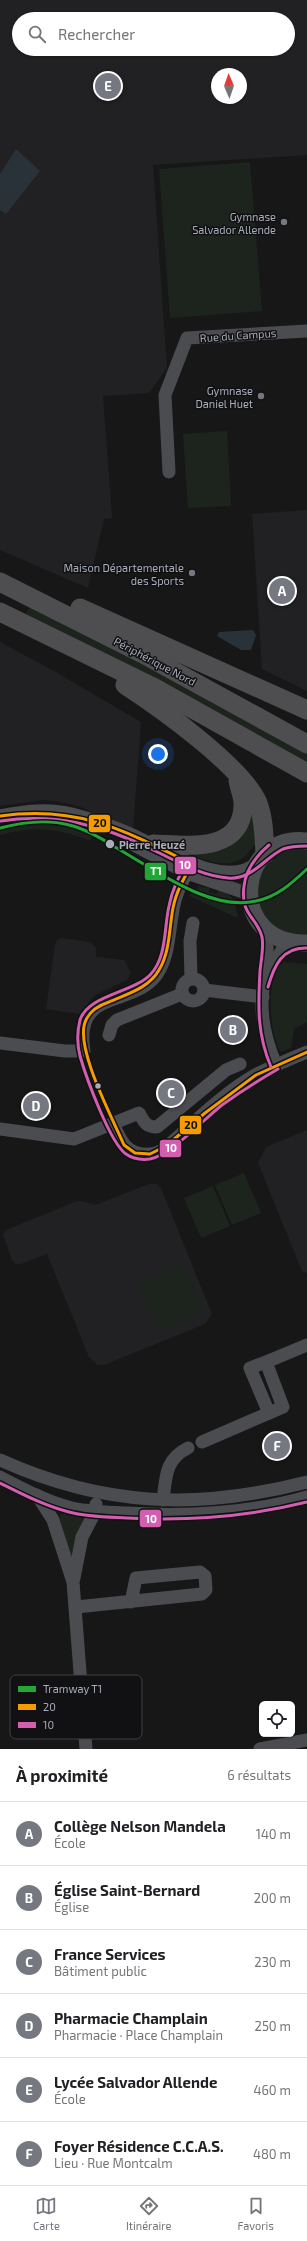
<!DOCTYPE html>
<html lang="fr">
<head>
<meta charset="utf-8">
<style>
  body { margin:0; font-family:"Exo 2",sans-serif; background:#f2f2f2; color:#202124 }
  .controls { position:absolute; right:12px; bottom:12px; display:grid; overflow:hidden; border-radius:6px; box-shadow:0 1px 3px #0004 }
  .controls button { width:36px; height:36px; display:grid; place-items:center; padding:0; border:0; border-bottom:1px solid #e0e0e0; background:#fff; color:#202124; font:20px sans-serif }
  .compass { position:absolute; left:211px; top:68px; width:36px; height:36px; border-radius:50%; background:#fff; box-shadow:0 1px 3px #0004; rotate:358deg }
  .you { position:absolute; left:158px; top:754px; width:14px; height:14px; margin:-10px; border:3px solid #fff; border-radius:50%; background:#1a73e8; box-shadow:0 0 0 6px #1a73e833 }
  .badge { display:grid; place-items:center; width:26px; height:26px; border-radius:50%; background:#757880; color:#fff; font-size:13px; font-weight:700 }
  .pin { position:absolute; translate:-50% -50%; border:2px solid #fff; box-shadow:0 1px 4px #0006 }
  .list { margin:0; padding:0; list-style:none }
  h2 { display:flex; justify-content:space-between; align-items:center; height:52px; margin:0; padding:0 16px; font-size:17px }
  h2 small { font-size:13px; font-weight:400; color:#757577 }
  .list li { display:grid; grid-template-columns:26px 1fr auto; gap:12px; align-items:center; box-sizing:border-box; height:64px; padding:0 16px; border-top:1px solid #e0e0e0 }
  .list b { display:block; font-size:15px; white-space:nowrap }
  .list p { margin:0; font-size:13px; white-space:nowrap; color:#757577 }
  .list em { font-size:13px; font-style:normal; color:#757577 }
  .icon { flex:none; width:22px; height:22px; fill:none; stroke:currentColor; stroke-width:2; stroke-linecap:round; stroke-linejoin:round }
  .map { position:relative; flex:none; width:307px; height:1749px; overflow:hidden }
  .search { position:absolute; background:#fff; box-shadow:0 1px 3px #0004; left:12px; right:12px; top:12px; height:44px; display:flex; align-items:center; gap:10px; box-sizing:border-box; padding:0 14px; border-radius:22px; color:#757577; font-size:15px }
  .sheet { height:436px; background:#fff }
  nav { display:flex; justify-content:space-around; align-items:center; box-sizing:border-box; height:56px; border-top:1px solid #e0e0e0; background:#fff; font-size:11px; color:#757577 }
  nav a { display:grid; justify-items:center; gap:2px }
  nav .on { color:#757880 }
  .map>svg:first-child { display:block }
  .built { fill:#212123; fill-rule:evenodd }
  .green { fill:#1d241e }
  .water { fill:#2a3239 }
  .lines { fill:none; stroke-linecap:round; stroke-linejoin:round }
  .minor { stroke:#4b4c50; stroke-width:13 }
  .major { stroke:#4d4f52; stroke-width:17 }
  .highway { stroke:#4e4e51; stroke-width:19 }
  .bus-1-casing { stroke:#111113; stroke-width:6 }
  .bus-2-casing { stroke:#111113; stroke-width:6 }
  .bus-1 { stroke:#f59c00; stroke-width:3 }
  .bus-2 { stroke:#d35eb0; stroke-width:3 }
  .tram-1-casing { stroke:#111113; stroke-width:6 }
  .tram-1 { stroke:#23a638; stroke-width:3 }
  .poi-dot { fill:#757880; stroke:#111113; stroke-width:1.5 }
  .stop-dot { fill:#a8adb8; stroke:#111113; stroke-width:1.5 }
  .labels { text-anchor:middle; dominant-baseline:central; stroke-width:3; stroke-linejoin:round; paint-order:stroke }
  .poi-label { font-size:11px; fill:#a8adb8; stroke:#111113; text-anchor:end }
  .street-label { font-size:11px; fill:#a8adb8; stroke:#111113 }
  .stop-label { font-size:11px; font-weight:bold; fill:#a8adb8; stroke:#111113; text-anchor:start }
  .key { fill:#111113; stroke:#3e4045; stroke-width:1 }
  .key-label { font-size:11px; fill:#a8adb8 }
  .line-badge { stroke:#111113; stroke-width:1.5 }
  .badge-label { font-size:11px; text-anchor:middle; font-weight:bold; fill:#fff }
  .pale-badge-label { font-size:11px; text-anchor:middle; font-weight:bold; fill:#111 }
</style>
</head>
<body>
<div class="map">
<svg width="307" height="1749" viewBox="0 0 307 1749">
  <rect width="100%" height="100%" fill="#171717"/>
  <g class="built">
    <path d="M0,0H307V155L153,165L167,368L149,393L103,396L112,518L104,519L88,588L0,550ZM19,19H288V49H19ZM217,74H241V98H217Z"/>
    <path d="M307,510V691L262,669L252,514Z"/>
    <path d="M0,642L54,671L141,722L133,830L78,806L65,803L44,800L0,806Z"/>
    <path d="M62,938L91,942L96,948V957L124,960L131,973L127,980L95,995L79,1014L46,1009L55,945L57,940Z"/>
    <path d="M307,1130V1273L302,1271L258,1163L266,1147Z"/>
    <path d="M149,1184H156L161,1188L212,1314L205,1324L104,1365H97L89,1357L47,1254L21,1264H16L12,1260L3,1234L6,1230L77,1201H82L95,1205Z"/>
  </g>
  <g class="green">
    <path d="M250,162L262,311L170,318L159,169Z"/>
    <path d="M227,431L231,506L188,508L183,434Z"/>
    <path d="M32,605L307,752V766L27,617L26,613Z"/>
    <path d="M246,794L260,838C254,845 247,857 238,861C219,869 195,856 178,849L221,844Z"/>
    <path d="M46,819L72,823L95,833L90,841C60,828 32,826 0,835V826L20,821Z"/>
    <path d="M307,848V938L290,937L263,917L256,884L268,861L282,851Z"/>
    <path d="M198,886L209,888V892L217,894L218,890C236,896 234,900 238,918L189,896L194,888L197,889Z"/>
    <path d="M283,962L307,964V1022L294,1029L291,1048L281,1052C269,1035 265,976 283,962Z"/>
    <path d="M244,1173L261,1213L232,1225L215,1185Z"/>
    <path d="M213,1186L230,1226L201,1238L184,1198Z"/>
    <path d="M184,1264L202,1306L197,1316L159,1331L138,1283Z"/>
    <path d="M64,1513L82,1516L85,1518L72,1560L60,1519V1515Z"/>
  </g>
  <g class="water">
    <path d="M16,149L40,171L6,214L0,210V174Z"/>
    <path d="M253,630L256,635L251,650H241L217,636L219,632Z"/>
  </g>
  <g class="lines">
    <g class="minor">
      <path d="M169,472L165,395L187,338L307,331"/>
      <path d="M0,816C24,811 48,808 72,814C88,818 106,824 121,830C157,843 224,894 258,862"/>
      <path d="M130,843L187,873L249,894"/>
      <path d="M265,928C271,954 262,979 262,1005C262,1025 268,1046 276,1065"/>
      <path d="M267,973L282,950L293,943"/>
      <circle cx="193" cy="990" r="11"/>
      <path d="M191,979L190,941L193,923"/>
      <path d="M204,990L263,997"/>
      <path d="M109,1035L112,1025L117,1020L182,994"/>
      <path d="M0,1043L65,1051H84C74,990 127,1007 154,978C172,957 168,922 176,897C180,885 186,874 192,864"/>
      <path d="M113,1123C120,1140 127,1156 149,1154C162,1154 173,1141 182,1133C205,1112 230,1089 257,1074C273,1066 290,1059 307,1052"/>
      <path d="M0,1129L74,1139L139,1113C144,1122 146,1127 157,1127L226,1070L240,1064"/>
      <path d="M266,1362L250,1368L269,1413"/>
      <path d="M202,1442L283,1407L266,1362L307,1345"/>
      <path d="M0,1460C104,1507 197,1510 307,1482"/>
      <path d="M0,1477C23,1489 47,1502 72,1508C90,1512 109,1512 127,1513C188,1517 247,1514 307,1497"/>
      <path d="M37,1495L53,1520L73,1582L86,1749"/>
      <path d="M163,1500C166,1477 165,1459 188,1448"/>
      <path d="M74,1578L82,1537L93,1516L96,1504"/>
      <path d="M76,1607L202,1594L206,1590L205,1576L200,1572L136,1578L131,1602"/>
      <path d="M260,1749L307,1740"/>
    </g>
    <path class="major" d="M307,841C233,833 228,946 307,943"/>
    <g class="highway">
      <path d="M0,582L143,654L307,744"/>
      <path d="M80,608L307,710"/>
      <path d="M0,612L155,688L307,773"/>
      <path d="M125,685C159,707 243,767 258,803C264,819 264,837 265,854"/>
      <path d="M153,844C185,845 240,854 243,807C244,797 239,789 238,780"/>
    </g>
    <g class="bus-1-casing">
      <g id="bus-1">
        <path d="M0,816C78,805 124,830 192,864"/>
        <path d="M192,864C184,878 176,892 173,908C169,929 170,952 159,970C149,988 127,994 109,1002C100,1005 90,1011 86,1020C73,1045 113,1119 124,1145L135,1153L150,1154L166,1146L205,1113L256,1075L307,1052"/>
      </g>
    </g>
    <g class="bus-2-casing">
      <g id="bus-2">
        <path d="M1,821C55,813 102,825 151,849C175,860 200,876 228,878C252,880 263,859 283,849C291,846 299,846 307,846"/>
        <path d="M269,845C256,856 246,869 244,886C240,915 257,917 262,937C264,947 261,960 260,971C258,1006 257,1034 271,1067"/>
        <path d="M188,861C179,875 172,890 169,906C164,927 167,958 150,975C132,993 88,995 80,1020C77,1032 77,1044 80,1056C86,1077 110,1143 126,1154C133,1159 142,1160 150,1159C171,1155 204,1119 222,1105C240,1092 259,1080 278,1069"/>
        <path d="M268,987C274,966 282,947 307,948"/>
        <path d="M0,1483C22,1494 45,1506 69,1512C88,1517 108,1517 127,1518C188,1521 247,1517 307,1502"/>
      </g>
    </g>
    <use href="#bus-1" class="bus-1"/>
    <use href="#bus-2" class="bus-2"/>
    <g class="tram-1-casing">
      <path id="tram-1" d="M0,828C23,822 46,819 69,825C86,829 101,838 115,847C154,869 210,912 256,901C277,897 292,883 307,869"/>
    </g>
    <use href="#tram-1" class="tram-1"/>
  </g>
  <g class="poi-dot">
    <circle cx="284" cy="222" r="4"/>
    <circle cx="261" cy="396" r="4"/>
    <circle cx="192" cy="573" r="4"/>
  </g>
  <g class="stop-dot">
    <circle cx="110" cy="844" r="5"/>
    <circle cx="98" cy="1086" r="3.5"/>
  </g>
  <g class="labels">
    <g class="poi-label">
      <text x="276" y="216">Gymnase<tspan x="276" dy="13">Salvador Allende</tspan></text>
      <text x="253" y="390">Gymnase<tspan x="253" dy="13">Daniel Huet</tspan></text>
      <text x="184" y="567">Maison Départementale<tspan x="184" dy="13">des Sports</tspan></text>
    </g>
    <g class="street-label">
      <text transform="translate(238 335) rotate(-4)">Rue du Campus</text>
      <text transform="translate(155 661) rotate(28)">Périphérique Nord</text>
    </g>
    <g class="stop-label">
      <text x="119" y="844">Pierre Heuzé</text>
    </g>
  </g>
  <rect x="10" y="1675" width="132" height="64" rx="6" class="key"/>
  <rect x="18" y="1686" width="18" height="6" fill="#23a638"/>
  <rect x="18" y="1704" width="18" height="6" fill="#f59c00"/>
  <rect x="18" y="1722" width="18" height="6" fill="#d35eb0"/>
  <g class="key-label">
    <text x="43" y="1693">Tramway T1</text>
    <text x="43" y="1711">20</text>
    <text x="43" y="1729">10</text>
  </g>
  <g class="line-badge">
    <rect x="88" y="814" width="23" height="19" rx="4" fill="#f59c00"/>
    <rect x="174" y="856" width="23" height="19" rx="4" fill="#d35eb0"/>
    <rect x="144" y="862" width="23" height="19" rx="4" fill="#23a638"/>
    <rect x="179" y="1115" width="23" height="20" rx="4" fill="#f59c00"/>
    <rect x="159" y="1139" width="23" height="19" rx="4" fill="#d35eb0"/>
    <rect x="139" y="1509" width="23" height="19" rx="4" fill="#d35eb0"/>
  </g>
  <g class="badge-label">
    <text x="185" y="869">10</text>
    <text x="156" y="875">T1</text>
    <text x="171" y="1152">10</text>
    <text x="151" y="1523">10</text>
  </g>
  <g class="pale-badge-label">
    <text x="100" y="827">20</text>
    <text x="191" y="1129">20</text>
  </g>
</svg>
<div class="controls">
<button><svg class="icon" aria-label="locate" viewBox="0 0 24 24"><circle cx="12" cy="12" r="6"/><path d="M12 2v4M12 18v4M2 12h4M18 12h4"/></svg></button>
</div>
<svg class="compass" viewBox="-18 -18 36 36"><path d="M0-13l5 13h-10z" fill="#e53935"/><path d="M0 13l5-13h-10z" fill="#757577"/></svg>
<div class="you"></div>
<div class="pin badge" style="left:282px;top:591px">A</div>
<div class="pin badge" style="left:233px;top:1030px">B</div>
<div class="pin badge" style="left:171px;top:1093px">C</div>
<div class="pin badge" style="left:36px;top:1106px">D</div>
<div class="pin badge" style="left:108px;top:86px">E</div>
<div class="pin badge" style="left:277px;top:1446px">F</div>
<div class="search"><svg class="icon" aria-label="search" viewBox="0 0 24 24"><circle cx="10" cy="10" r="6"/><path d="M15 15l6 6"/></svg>Rechercher</div>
</div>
<section class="sheet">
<h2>À proximité<small>6 résultats</small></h2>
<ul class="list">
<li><span class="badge">A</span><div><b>Collège Nelson Mandela</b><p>École</p></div><em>140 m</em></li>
<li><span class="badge">B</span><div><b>Église Saint-Bernard</b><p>Église</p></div><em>200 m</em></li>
<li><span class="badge">C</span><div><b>France Services</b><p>Bâtiment public</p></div><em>230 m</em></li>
<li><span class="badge">D</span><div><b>Pharmacie Champlain</b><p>Pharmacie · Place Champlain</p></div><em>250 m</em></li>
<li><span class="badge">E</span><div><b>Lycée Salvador Allende</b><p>École</p></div><em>460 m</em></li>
<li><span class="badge">F</span><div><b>Foyer Résidence C.C.A.S.</b><p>Lieu · Rue Montcalm</p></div><em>480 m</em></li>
</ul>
</section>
<nav>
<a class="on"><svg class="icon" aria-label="map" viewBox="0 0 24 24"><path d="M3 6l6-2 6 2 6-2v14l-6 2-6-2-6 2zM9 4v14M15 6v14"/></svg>Carte</a>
<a><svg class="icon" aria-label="directions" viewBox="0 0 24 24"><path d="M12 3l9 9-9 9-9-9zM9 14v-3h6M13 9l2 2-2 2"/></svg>Itinéraire</a>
<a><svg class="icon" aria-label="saved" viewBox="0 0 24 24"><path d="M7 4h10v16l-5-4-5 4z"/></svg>Favoris</a>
</nav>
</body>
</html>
